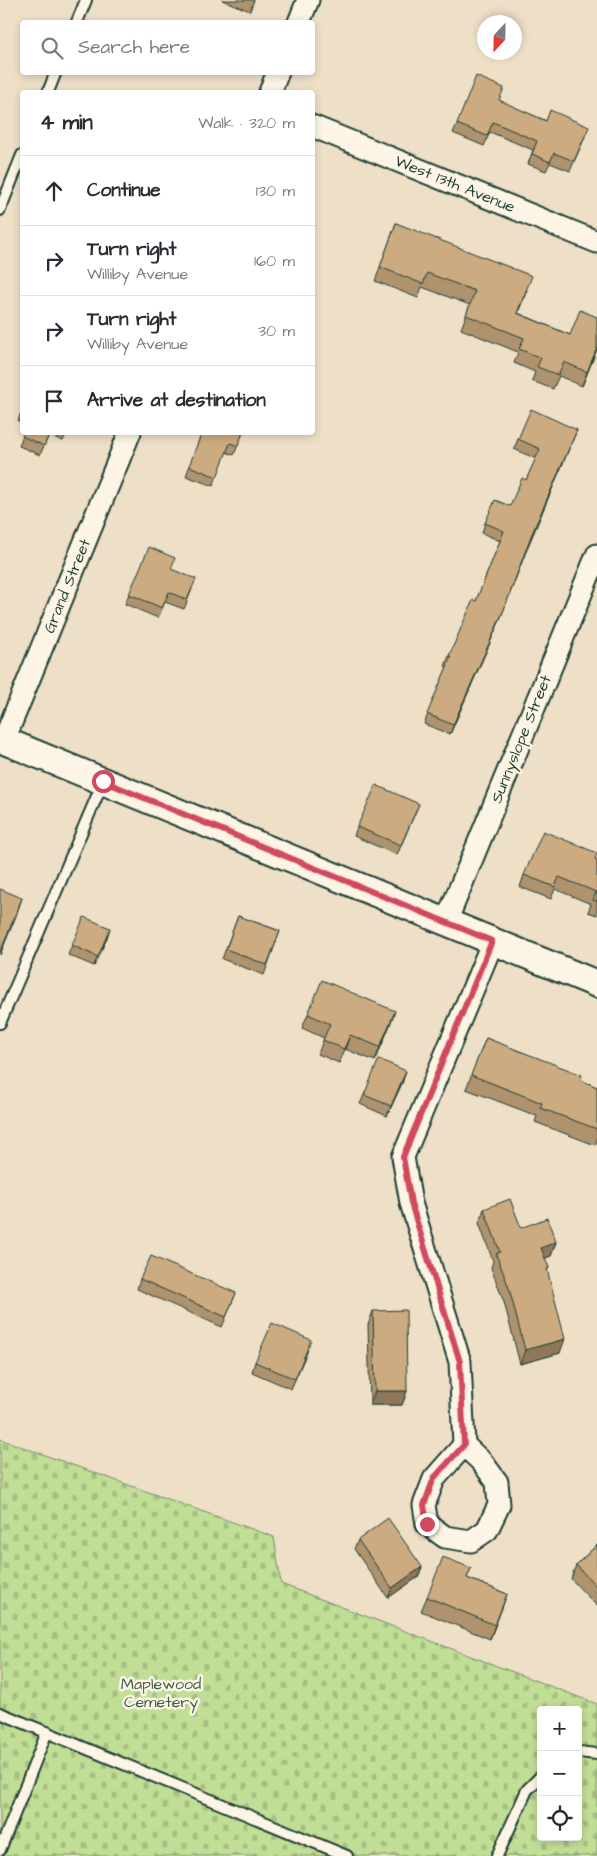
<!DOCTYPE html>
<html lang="en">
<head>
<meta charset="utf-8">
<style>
  body { margin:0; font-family:"Architects Daughter",sans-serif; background:#f2f2f3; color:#2b2b33 }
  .controls { position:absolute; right:15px; bottom:15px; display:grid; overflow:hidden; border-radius:5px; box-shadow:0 2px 8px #0003 }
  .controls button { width:45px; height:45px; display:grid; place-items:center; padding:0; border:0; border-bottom:1px solid #e1e1e2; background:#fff; color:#2b2b33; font:25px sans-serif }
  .compass { position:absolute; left:477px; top:15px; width:45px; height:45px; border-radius:50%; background:#fff; box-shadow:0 2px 8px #0003; rotate:202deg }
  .stop { position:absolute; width:15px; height:15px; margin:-11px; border:4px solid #d1495b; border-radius:50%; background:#fff }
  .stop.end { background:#d1495b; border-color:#fff; box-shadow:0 1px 5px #0008 }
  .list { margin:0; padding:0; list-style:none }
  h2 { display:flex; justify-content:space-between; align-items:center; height:65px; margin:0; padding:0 20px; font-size:21px }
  h2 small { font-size:16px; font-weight:400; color:#7c7c81 }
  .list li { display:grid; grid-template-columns:32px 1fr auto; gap:15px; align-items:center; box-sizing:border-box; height:70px; padding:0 20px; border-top:1px solid #e1e1e2 }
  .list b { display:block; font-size:19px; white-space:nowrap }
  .list p { margin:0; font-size:16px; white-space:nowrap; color:#7c7c81 }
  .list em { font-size:16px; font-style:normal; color:#7c7c81 }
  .icon { flex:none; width:28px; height:28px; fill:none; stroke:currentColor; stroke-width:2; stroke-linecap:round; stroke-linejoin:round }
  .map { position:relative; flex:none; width:597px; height:1856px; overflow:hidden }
  .search { position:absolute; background:#fff; box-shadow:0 2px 8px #0003; left:20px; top:20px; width:295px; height:55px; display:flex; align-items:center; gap:12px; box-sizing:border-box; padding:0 18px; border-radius:5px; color:#7c7c81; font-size:19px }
  .panel { position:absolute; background:#fff; box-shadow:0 2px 8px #0003; left:20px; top:90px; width:295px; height:345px; border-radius:5px }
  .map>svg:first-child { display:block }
  .cemetery { fill:url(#cemetery-stones); stroke:#708e65; fill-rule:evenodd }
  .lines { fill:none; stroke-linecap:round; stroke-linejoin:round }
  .service-casing { stroke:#1f3d34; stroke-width:14 }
  .minor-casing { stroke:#1f3d34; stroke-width:25 }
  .tertiary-casing { stroke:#1f3d34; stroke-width:30 }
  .service { stroke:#fcf5e5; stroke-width:10 }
  .minor { stroke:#fcf5e5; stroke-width:21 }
  .tertiary { stroke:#fcf5e5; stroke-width:26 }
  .wall { fill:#af936e; stroke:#1f3d34 }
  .shaded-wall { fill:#8f785a; stroke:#1f3d34 }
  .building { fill:#ccab80; stroke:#1f3d34 }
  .route { stroke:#d1495b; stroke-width:6 }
  .labels { text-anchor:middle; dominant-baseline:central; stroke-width:5; stroke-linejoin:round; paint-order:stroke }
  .street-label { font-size:16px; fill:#1f3d34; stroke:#fcf5e5 }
  .park-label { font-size:16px; fill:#3f5d48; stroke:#fcf5e5 }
</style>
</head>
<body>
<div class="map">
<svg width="597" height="1856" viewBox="0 0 597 1856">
  <defs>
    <pattern id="cemetery-stones" width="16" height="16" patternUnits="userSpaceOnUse" patternTransform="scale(1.25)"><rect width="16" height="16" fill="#c1de96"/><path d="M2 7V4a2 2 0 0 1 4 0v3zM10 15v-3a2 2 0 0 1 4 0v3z" fill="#a5bf82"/></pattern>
  </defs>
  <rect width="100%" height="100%" fill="#eedfc7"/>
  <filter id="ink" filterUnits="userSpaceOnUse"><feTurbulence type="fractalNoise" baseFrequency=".02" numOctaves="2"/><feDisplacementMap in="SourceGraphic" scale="10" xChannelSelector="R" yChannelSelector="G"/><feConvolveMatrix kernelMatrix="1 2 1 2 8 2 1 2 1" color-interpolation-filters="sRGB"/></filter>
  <g filter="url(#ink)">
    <path class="cemetery" d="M0,1439L274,1537L281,1584L597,1704V1856H0ZM541,1710H578V1837H541Z"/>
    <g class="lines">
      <g class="service-casing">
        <g id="service">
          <path d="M77,22L86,0"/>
          <path d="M48,92L56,72"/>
          <path d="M0,210L22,155"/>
          <path d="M0,1023L103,782"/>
          <path d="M0,1713L347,1856"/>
          <path d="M578,1752L597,1754"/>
          <path d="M0,1850L47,1732"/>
          <path d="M497,1856L527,1790L541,1776"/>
        </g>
      </g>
      <g class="minor-casing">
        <g id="minor">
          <path d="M299,22L308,0"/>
          <path d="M270,92L278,72"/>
          <path d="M312,126L597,242"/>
          <path d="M4,740L130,432"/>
          <path d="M446,922L597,555"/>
          <path d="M464,1445L460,1362L411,1203L403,1157L493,941"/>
          <path d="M464,1445L482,1462L497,1482L499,1505L487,1530L471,1541L445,1537L427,1524L424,1505L434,1479Z"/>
        </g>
      </g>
      <g class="tertiary-casing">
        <path id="tertiary" d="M0,739L597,984"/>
      </g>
      <use href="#service" class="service"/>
      <use href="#minor" class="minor"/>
      <use href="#tertiary" class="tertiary"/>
    </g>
    <g class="wall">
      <path d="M222,0H254L250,11Z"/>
      <path d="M499,101L585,137L570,171L550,163L546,171L528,164L533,150L490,132L484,146L453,133L457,124Z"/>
      <path d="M396,223L527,290L518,313L570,335L597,317V349L582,386L559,376L553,389L532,381L535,372L514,363L518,352L461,329L470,305L422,287L418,298L375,281Z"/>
      <path d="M22,410V423L18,421Z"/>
      <path d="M24,432H67L63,441L49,435L40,455L19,446Z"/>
      <path d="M202,432H243L234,455L226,452L213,486L186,476Z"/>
      <path d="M518,439H573L528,546L499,622L450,734L424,724L447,667L445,666L449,656L476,601L500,541L482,533L485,523L510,506L526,480L536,459L514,449Z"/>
      <path d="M171,569L192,589L184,609L165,602L158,618L125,604L129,594Z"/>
      <path d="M419,804L397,855L354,836L357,827Z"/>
      <path d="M595,859L597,860V915L588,912L591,904L555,889L551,899L520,887L524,875Z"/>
      <path d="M238,916L280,931L264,975L222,959Z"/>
      <path d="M107,938L94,966L68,955L72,945Z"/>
      <path d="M308,1014L390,1025L375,1061L345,1049L339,1063L318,1054L324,1038L302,1028Z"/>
      <path d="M486,1038L580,1080L597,1087V1141L595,1145L535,1122L537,1116L466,1089Z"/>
      <path d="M403,1081L387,1116L360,1104L364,1095Z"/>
      <path d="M484,1209L521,1228L556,1242L551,1256L545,1258L549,1268L547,1271L560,1353L520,1364L504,1302L491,1268L493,1261L479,1223Z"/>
      <path d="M140,1279L236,1293L222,1327L137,1289Z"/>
      <path d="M373,1311L407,1391L402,1405H370L368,1325Z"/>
      <path d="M308,1350L291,1389L252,1372L255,1362Z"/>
      <path d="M358,1540L422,1567L418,1577L388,1598L354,1549Z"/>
      <path d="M597,1545V1606L571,1579L576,1565Z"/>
      <path d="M471,1568L467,1578L507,1594L490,1639L421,1611L427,1597Z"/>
    </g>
    <g class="shaded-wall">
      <path d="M597,348V349L582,386L587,372Z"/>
      <path d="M577,430L528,546L499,622L450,734L531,536Z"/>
      <path d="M22,898L16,916L0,955V953Z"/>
      <path d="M110,928L107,938L94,966L98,957Z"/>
      <path d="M395,1011L390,1025L375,1061L380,1047Z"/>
      <path d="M350,1035L345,1049L339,1063L344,1049Z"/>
      <path d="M406,1071L403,1081L387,1116L391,1106Z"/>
      <path d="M556,1242L551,1256L536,1262L541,1248Z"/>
      <path d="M565,1339L560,1353L520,1364L525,1350Z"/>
      <path d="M375,1391H407L402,1405H370Z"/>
      <path d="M422,1567L418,1577L388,1598L392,1588Z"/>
      <path d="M507,1594L502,1608L490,1639L495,1625Z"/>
    </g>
    <g class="building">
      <path d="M476,76L504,88L499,100L546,121L550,110L589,127L574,161L554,153L550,162L532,154L537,141L493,122L487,136L457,124Z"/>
      <path d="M396,223L532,276L517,313L570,335L580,310L597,317V348L587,372L564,362L558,375L537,367L541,358L519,349L524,338L466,315L475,291L427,273L423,284L380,267Z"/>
      <path d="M531,409L577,430L531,536L503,612L453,725L427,714L451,657L449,656L473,600L476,601L504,531L485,523L495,500L510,506L522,478L526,480L540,449L518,439Z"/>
      <path d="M24,432H50L44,446L22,436Z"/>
      <path d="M202,432H243L238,446L230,443L217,477L189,466Z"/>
      <path d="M149,547L175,558L171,569L196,579L187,600L169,592L162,608L129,594Z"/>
      <path d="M376,785L419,804L401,845L357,827Z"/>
      <path d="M543,831L597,853L595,859L597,860V901L593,900L596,892L559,877L555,887L524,875Z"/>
      <path d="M0,889L22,898L0,953Z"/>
      <path d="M238,916L280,931L267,965L226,949Z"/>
      <path d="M84,917L110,928L98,957L72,945Z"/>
      <path d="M322,980L395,1011L380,1047L350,1035L344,1049L323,1040L330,1024L308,1014Z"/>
      <path d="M486,1038L582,1075L580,1080L597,1087V1129L540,1108L542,1103L471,1075Z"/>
      <path d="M379,1059L406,1071L391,1106L364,1095Z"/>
      <path d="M510,1199L521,1228L547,1218L556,1242L541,1248L549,1268L547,1269L565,1339L525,1350L509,1288L496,1254L500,1252L484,1209Z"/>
      <path d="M151,1256L236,1293L226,1317L140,1279Z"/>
      <path d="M406,1310L407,1391H375L373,1311Z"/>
      <path d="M272,1323L311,1340L295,1379L255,1362Z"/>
      <path d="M388,1518L422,1567L392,1588L358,1540Z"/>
      <path d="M597,1545V1587L576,1565Z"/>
      <path d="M443,1557L471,1568L467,1578L507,1594L495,1625L427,1597Z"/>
    </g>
  </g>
  <g class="lines" filter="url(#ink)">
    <path class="route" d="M103,781L492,941L403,1157L411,1203L460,1362L464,1445L434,1478L424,1505L427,1524"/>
  </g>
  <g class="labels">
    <g class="street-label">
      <text transform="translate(455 184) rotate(22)">West 13th Avenue</text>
      <text transform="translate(67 586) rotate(-68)">Grand Street</text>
      <text transform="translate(521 739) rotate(-68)">Sunnyslope Street</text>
    </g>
    <g class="park-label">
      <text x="161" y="1684">Maplewood<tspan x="161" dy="18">Cemetery</tspan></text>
    </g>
  </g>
</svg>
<div class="controls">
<button>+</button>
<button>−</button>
<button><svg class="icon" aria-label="locate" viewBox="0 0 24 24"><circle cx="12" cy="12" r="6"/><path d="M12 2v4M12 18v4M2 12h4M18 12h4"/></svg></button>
</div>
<svg class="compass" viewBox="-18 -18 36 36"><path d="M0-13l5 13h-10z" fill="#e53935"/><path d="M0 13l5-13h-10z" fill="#7c7c81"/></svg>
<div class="stop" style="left:103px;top:781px"></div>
<div class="stop end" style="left:427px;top:1524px"></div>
<div class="search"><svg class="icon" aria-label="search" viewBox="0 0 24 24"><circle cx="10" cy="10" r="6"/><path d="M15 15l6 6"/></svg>Search here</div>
<section class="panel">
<h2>4 min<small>Walk · 320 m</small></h2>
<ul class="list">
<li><svg class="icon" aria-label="ahead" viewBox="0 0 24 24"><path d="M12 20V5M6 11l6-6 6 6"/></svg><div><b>Continue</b></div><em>130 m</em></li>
<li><svg class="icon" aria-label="right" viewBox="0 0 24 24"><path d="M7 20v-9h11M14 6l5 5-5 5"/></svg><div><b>Turn right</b><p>Williby Avenue</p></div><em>160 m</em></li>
<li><svg class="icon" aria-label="right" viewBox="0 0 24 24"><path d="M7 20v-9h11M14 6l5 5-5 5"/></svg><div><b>Turn right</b><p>Williby Avenue</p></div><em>30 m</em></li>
<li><svg class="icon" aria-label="arrive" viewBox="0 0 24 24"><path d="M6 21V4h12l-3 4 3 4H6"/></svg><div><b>Arrive at destination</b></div></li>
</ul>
</section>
</div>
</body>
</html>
